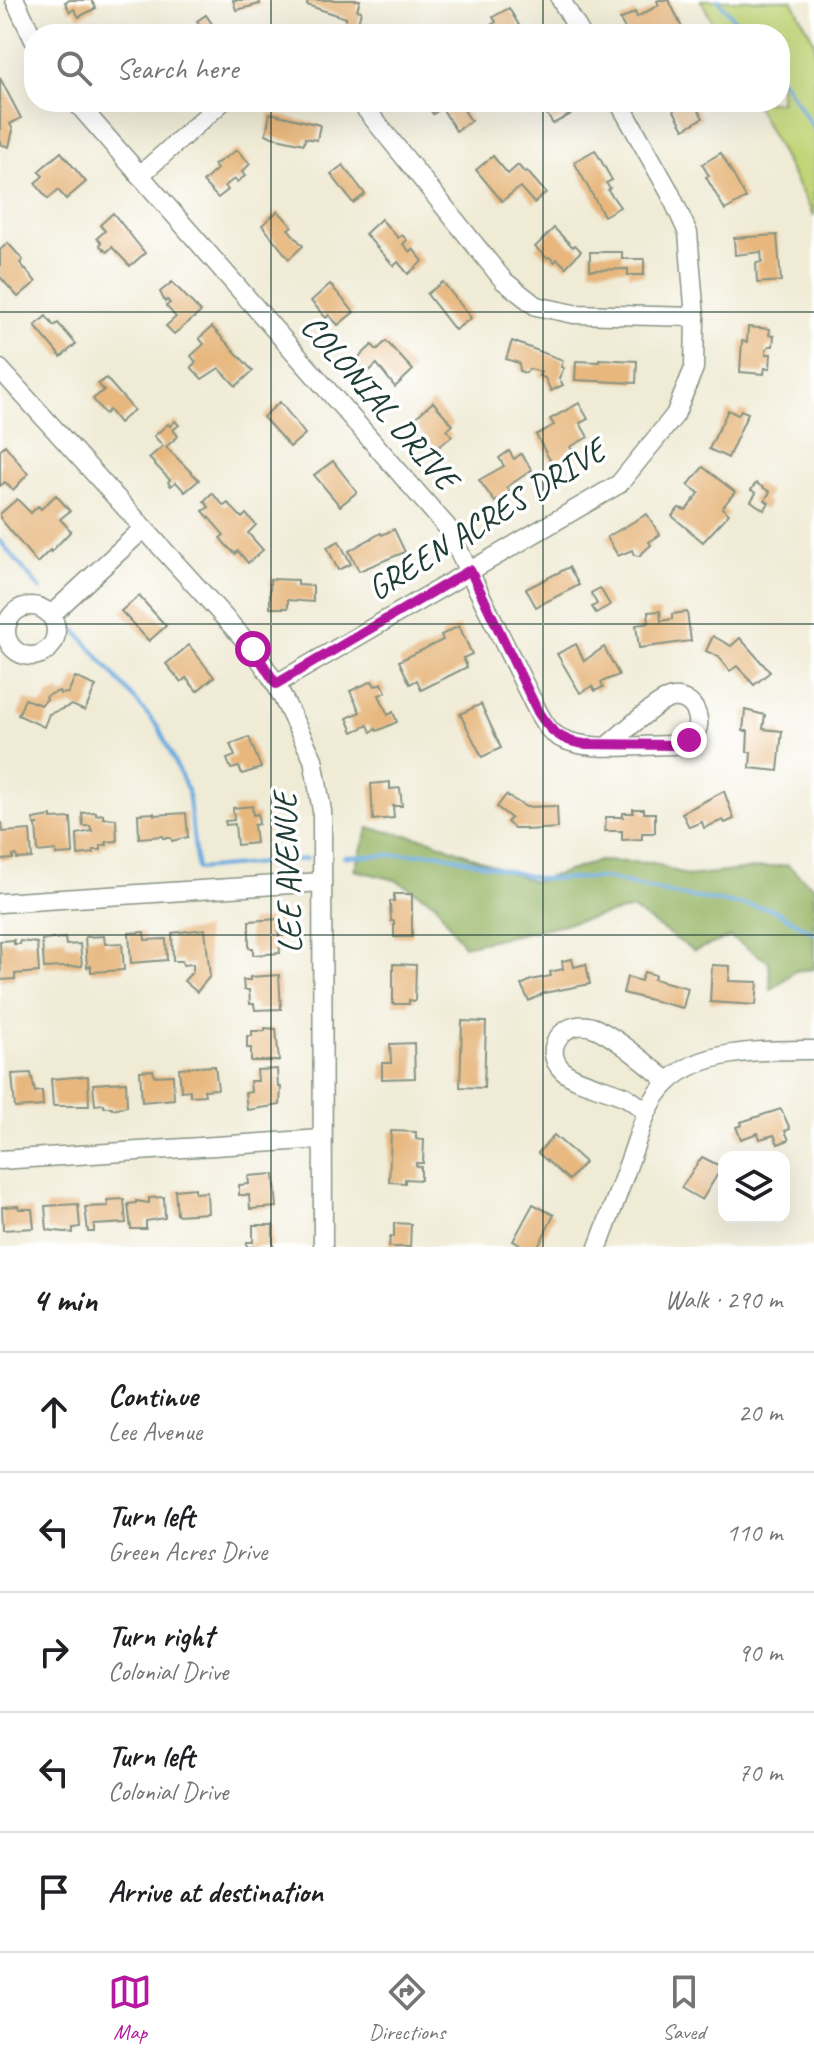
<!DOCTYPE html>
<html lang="en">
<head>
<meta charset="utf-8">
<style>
  body { margin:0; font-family:Caveat,sans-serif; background:#f2f2f2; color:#202124 }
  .controls { position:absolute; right:24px; bottom:24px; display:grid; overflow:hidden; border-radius:16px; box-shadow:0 8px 32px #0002 }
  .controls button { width:72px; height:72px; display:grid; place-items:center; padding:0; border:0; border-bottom:2px solid #e0e0e0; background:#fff; color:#202124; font:40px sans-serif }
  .stop { position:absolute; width:24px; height:24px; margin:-18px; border:6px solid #b5179e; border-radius:50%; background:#fff }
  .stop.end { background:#b5179e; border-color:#fff; box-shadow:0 2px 8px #0008 }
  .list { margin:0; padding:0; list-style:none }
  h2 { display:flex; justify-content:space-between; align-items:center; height:104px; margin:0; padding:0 32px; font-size:34px }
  h2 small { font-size:26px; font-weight:400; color:#757577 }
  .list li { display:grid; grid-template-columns:52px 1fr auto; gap:24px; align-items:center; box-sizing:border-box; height:120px; padding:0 32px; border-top:2px solid #e0e0e0 }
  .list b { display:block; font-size:30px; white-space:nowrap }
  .list p { margin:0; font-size:26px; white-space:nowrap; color:#757577 }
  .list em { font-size:26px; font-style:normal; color:#757577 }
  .icon { flex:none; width:44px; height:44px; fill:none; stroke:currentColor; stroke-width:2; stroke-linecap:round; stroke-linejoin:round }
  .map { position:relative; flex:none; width:814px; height:1247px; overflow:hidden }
  .search { position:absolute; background:#fff; box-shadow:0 8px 32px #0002; left:24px; right:24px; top:24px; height:88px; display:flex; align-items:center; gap:20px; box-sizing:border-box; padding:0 28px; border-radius:32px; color:#757577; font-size:30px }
  .sheet { height:704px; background:#fff }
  nav { display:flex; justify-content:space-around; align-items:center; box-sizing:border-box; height:112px; border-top:2px solid #e0e0e0; background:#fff; font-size:22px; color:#757577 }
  nav a { display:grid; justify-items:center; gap:4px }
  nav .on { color:#b5179e }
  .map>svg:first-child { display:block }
  .green { fill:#c1d477; stroke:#708856; stroke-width:2 }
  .forest { fill:#98b668; stroke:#5c7a4e; stroke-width:2 }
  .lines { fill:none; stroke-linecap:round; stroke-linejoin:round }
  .stream { stroke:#6cacdf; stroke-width:4 }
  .building { fill:#e7b77e }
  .minor-casing { stroke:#889484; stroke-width:21 }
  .minor { stroke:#fff; stroke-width:18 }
  .route { stroke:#b5179e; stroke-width:10 }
  .grid { fill:none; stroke:#1f3d34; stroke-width:2; stroke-opacity:0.55 }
  .labels { text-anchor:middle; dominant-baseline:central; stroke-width:7; stroke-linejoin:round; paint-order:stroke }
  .street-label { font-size:34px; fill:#1f3d34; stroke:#fff }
</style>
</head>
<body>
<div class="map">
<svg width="814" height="1247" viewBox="0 0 814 1247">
  <rect width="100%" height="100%" fill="#fff"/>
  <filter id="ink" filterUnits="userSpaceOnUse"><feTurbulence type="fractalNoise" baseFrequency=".0125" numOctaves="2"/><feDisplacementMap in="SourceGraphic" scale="16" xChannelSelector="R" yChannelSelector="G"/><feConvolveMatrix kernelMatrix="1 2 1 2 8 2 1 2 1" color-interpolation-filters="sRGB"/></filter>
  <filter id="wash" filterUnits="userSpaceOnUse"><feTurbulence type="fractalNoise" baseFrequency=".006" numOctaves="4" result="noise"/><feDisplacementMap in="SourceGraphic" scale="32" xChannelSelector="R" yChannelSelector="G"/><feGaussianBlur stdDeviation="1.8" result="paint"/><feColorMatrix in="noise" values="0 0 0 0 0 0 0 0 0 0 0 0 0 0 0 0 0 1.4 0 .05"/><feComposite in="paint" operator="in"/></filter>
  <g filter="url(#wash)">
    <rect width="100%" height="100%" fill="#f0ebd5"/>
    <path class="green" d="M701,0H792L814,41V216L754,102H780V34H719Z"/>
    <path class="forest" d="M369,828L428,839L534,882L599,861L654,863L688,876L787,865L814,887V969L795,971L771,990L769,962L730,937L694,951L632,909L464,946L435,903L396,880L354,870Z"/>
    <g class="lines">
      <g class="stream">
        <path d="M718,0L747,34"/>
        <path d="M780,77L814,129"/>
        <path d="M0,541L41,590"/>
        <path d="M72,626L159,728L188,791L197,869L307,859"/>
        <path d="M344,857L437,853L541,879L605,878L677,895L772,909L814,933"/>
      </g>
    </g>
    <g id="blocks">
      <g class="building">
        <path d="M70,0H91L96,8L79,17L74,9L70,12L65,2Z"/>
        <path d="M233,0H259L260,4L236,10Z"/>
        <path d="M308,0H360L357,10L361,11L357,27L345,24L346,18L307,5Z"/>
        <path d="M659,0H669L685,34H628L620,20L635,12L637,17L659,5L657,1Z"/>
        <path d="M509,8L524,34H494L489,26L496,22L493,17Z"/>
        <path d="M206,15L219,34H186L200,25L197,21Z"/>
        <path d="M0,78L21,118L10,124L13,130L9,147L0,144Z"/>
        <path d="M425,102H469L471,105L464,110L471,121L456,131L442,108L433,114Z"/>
        <path d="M539,102H569L575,112L553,124Z"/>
        <path d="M674,102H694L703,118L684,129L670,104Z"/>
        <path d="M270,113L320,125L317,140L305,138L304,144L272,137L266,134Z"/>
        <path d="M237,150L250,164L242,172L245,176L237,182L234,179L225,186L228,190L218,198L203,182L217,169L214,165Z"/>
        <path d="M595,150L612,180L606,183L610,188L608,190L620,207L604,216L574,162Z"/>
        <path d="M61,152L86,182L66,199L58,190L48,199L35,183L43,176L39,172L41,169Z"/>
        <path d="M721,153L746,198L725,210L706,177L709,176L702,164Z"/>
        <path d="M493,156L508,174L518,165L525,173L527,171L546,193L534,203L520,187L502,201L476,170Z"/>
        <path d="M343,165L365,194L353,203L331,174Z"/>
        <path d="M278,211L292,226L288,229L303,246L289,259L262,225Z"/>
        <path d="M113,213L145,253L130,266L112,247L107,252L100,246L101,242L97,238L105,231L100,225Z"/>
        <path d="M381,219L398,238L402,235L407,240L403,244L410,252L413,249L423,261L408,274L398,262L394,266L365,234Z"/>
        <path d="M554,228L573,247L575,245L581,251L566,267L557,259L555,262L549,257L547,258L535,247Z"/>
        <path d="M777,235L781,281L757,283L756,263L762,262L761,252L735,255L734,238Z"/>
        <path d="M8,243L23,260L20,263L36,282L18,297L0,277V250Z"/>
        <path d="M590,252H622V259H644V275H628V269L590,270Z"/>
        <path d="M172,282L201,312L174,334L166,326L176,317L166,306L170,303L167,300L165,302L160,292Z"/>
        <path d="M443,282L471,318L455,330L427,294Z"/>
        <path d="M330,284L354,312L338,325L329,315L326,318L311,301Z"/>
        <path d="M46,316L54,326L58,323L76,344L61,357L35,326Z"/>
        <path d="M212,327L253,371L236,386L219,368L202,379L191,367L196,362L191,356L204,344L199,338Z"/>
        <path d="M748,327L770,329L769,335L774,336L773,346H769L766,350V354H771L770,368H765L764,374L740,372L742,341L747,342Z"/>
        <path d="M386,341L413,370L395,387L377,364L367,373L356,360L372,345L377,350Z"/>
        <path d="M512,341L563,360L561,367L564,368L559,378L563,385L551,391L545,378L539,376L541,372L530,369L525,373L520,371L519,363L506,359Z"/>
        <path d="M599,359L637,361L636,383L575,380L576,361L599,362Z"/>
        <path d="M106,378L134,410L119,423L109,410L105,414L93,399L104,390L98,384Z"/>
        <path d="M280,402L305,434L290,447L263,417Z"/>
        <path d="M433,402L453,425L447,430L452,436L436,449L417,427L419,425L414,419Z"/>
        <path d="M579,403L588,419L580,423L588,437L570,447L576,456L555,469L536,435L554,425L550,419Z"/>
        <path d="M728,410L738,415L741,410L748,413L728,458L709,449Z"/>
        <path d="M175,421L179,425L173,430L178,436L166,447L199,480L185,492L176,482L171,486L168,482L170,480L149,458L163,446L154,436L168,424L170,426Z"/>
        <path d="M5,445L28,474L13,490L5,482L0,486V450Z"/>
        <path d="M509,451L514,459L521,454L532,470L507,487L510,491L495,502L479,480L504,466L499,458Z"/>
        <path d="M333,461L357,492L340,506L314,475Z"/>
        <path d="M703,467L735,492L722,508L729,514L703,542L672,516L679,508L686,510L699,493L688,485Z"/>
        <path d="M756,483L770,492L765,500L769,503L764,510L751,501L756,493L751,490Z"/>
        <path d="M212,493L224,506L228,503L242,518L246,514L256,525L248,533L263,550L248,563L238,551L235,554L226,545L220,538L224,535L203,511L209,507L204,501Z"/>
        <path d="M56,495L70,511L60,519L71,531L51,552L50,550L37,563L0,518V514L17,499L31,513L38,506L41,509Z"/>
        <path d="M647,514L660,535L649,542L651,545L639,556L634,555L632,550L618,556L607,537Z"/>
        <path d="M394,529L405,552L359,571L349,551L381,533L382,535Z"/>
        <path d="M339,541L351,564L338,570L327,547Z"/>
        <path d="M569,567L579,585L536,607L526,589Z"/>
        <path d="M270,579L298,580V585L313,586V602L288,600V608H270Z"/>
        <path d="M600,588L610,605L596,613L592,607L597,604L591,593Z"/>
        <path d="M139,596L166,626L149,641L121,611Z"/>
        <path d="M660,611L661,621L672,619V614L687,612L691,641L639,648L636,625L649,623L648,612Z"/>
        <path d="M459,626L472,654L463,658L467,667L421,690L417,680L410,684L399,661L443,640L441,635Z"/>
        <path d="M713,636L731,646L740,638L770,672L754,685L737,666L730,671L719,657L706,651Z"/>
        <path d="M576,644L584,661L604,647L619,675L601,682L603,687L595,691L592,686L580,693L557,654Z"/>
        <path d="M189,645L214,677L197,691L186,678L181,682L166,664Z"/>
        <path d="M75,677L96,686L85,711L72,705L49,714L44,727L18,715L25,699L41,705L47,699L46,696L59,691L60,694L68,693Z"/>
        <path d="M372,681L375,686L382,683L386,692L379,695L388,715L393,712L397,722L377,731L376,729L371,732L368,725L353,732L347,718L360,712L350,691Z"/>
        <path d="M481,704L501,748L482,757L460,714Z"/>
        <path d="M745,710L765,715L763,729L782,731L778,771L750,768L751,752H747L748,731H743Z"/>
        <path d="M249,737L261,768L242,774L239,767L231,769L227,759L235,756L230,744Z"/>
        <path d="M390,782V789L400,788L402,806H393L394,818L373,820L371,784Z"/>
        <path d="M724,791L734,819L725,823L723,820L704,828L702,822L689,827L682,813Z"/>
        <path d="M506,795L526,807L557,806L558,828L526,830V828H514L507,822L511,818L497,807Z"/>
        <path d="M252,806L253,815L258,814L259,824L254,825L256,843L237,845L235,824L226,825L225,821L234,820L233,808Z"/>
        <path d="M633,809H644V813H655V833H642V839L622,840V831H605L606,817H623V813H633Z"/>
        <path d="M96,812V815L103,814V818L116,819L117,841L106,842L107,845H101V850H93L94,853L78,855L77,834L92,831L90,826H83L82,813Z"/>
        <path d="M154,813V815L186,813L188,837L172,841L171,838H163V836L139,838L138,814Z"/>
        <path d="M51,816V819L71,818L73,854L56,855V850L38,852L36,825L39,824H34L33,819Z"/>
        <path d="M0,823H2L3,832L30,830L32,858L17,859L16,855L13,856V859L0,860Z"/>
        <path d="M394,894H412V937H394V921H391L390,901H394Z"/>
        <path d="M278,919L280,953L253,955V948H249V921Z"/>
        <path d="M205,929L210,976L197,992L184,981L193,971V964L183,965L182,961H173L172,933Z"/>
        <path d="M144,932L145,940L166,939L167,960L131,963L129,933Z"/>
        <path d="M104,936L105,944L122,943L124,970L91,972V966L87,967L85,937Z"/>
        <path d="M65,938L66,945L80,944L82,966L44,968L42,940Z"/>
        <path d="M14,940V944H20V941L37,943L39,972L15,974V979L1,980L0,941Z"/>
        <path d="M572,959L574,967L586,964L590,984L544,993L529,1001L521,985L531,980L551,976L550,972L563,969L562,961Z"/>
        <path d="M393,964L416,965L415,1001L409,1000V1004H393Z"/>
        <path d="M712,965L730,966L729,981L758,982L756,1005L710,1002Z"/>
        <path d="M644,972L655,975L654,979L688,988L683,1008L623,993L627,977L641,981Z"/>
        <path d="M279,975L281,1009L255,1010L254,1004H250L249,990H244L243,980H250V977Z"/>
        <path d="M462,1021L486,1022L484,1088L460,1087Z"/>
        <path d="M265,1028L276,1029L279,1061H251V1048H247V1036H252V1031H265Z"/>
        <path d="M414,1043L415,1078L382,1079V1063H391L390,1044Z"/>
        <path d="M215,1066L218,1089L204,1090L205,1095L190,1096V1090L181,1091L179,1068Z"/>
        <path d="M277,1069L278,1087H281L280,1105L247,1110L245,1093L251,1092L250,1081H258L257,1070Z"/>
        <path d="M153,1070L154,1076L173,1075L174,1099L142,1102L140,1071Z"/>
        <path d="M31,1073L35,1092L42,1091L43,1106L15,1108L12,1074Z"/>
        <path d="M88,1076L89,1106H53L51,1079Z"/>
        <path d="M126,1082L127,1106L112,1109V1107H104V1104L95,1105L93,1084Z"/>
        <path d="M781,1109L790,1129L785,1131L789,1140L778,1144L774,1135L760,1139L758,1133L741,1139L736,1127L742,1125L741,1122Z"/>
        <path d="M391,1131L416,1132V1139L424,1140L423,1163H416V1166L421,1167V1180L405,1179V1183L389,1182Z"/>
        <path d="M554,1135L585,1162L569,1180L538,1153Z"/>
        <path d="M702,1157L722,1167L702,1200L681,1188Z"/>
        <path d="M274,1174L277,1207L250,1209L249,1195H239V1185L249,1184L248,1176Z"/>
        <path d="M195,1188V1193L207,1192L208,1213L177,1215L175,1190Z"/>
        <path d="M164,1197L165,1218L146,1221V1229H131L128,1204L136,1203V1201L149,1203V1198Z"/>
        <path d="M124,1199L126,1223L94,1225V1232H88L85,1207L108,1206L107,1200Z"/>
        <path d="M78,1204L80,1227L73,1228V1233L47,1230L45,1206Z"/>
        <path d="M533,1204L554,1215L538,1247H524L513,1241Z"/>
        <path d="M18,1206L19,1209H32L34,1228L3,1230L2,1207Z"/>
        <path d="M394,1223L411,1224L410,1247H389L390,1237H394Z"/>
        <path d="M253,1225H273V1247H247V1242H253Z"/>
      </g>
    </g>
  </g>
  <g filter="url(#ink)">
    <use href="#blocks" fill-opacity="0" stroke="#889484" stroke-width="2"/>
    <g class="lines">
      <g class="minor-casing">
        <g id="minor">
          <path d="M15,0L34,40"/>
          <path d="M561,0L581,34"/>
          <path d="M76,102L447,527L538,712C542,719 546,727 553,733C579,755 644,744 677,745C715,737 696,687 666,700C650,707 622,734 607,746"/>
          <path d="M360,102L504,281L536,306L574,314L695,317"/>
          <path d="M139,176L222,102"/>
          <path d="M0,369L253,649L276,684L313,759L322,811L323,1247"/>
          <circle cx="31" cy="631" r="25"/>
          <path d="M51,615L143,529"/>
          <path d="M276,684L619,484L675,415L694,368L695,317L688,233L669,191L619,102"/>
          <path d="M0,903L322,882"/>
          <path d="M646,1112C640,1107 633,1101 626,1097C611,1090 573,1081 563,1071C538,1047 568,1015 597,1029C623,1042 646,1064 668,1081"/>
          <path d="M0,1160L322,1139"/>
          <path d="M598,1247C610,1216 621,1185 632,1154C641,1129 647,1102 667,1083C701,1048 769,1050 814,1050"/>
        </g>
      </g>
      <use href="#minor" class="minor"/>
    </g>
  </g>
  <g class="lines" filter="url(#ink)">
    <path class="route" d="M253,649L276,684L470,570L538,712C550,731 561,741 584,744L677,745L689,740"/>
  </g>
  <path class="grid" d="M271,0V34M543,0V34M271,102V1247M543,102V1247M0,312H814M0,624H814M0,935H814"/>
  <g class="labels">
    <g class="street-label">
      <text transform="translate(380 402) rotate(49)">COLONIAL DRIVE</text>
      <text transform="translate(486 519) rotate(-32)">GREEN ACRES DRIVE</text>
      <text transform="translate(287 873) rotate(-92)">LEE AVENUE</text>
    </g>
  </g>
</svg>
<div class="controls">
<button><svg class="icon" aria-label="layers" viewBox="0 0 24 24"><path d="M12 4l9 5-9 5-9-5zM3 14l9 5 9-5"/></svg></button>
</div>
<div class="stop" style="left:253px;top:649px"></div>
<div class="stop end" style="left:689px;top:740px"></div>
<div class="search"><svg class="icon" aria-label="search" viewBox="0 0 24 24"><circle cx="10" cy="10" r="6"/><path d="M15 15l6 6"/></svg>Search here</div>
</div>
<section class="sheet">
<h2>4 min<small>Walk · 290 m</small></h2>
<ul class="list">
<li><svg class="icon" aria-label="ahead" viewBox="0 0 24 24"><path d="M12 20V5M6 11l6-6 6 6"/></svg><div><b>Continue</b><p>Lee Avenue</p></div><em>20 m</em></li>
<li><svg class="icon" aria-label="left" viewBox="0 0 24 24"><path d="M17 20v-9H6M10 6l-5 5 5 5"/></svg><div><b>Turn left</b><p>Green Acres Drive</p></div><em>110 m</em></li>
<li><svg class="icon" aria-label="right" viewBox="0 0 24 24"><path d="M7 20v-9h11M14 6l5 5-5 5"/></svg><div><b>Turn right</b><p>Colonial Drive</p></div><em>90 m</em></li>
<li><svg class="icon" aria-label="left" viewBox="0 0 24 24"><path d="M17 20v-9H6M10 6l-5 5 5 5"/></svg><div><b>Turn left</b><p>Colonial Drive</p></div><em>70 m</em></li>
<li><svg class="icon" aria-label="arrive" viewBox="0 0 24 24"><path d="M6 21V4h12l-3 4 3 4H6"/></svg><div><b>Arrive at destination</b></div></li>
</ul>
</section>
<nav>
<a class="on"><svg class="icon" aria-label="map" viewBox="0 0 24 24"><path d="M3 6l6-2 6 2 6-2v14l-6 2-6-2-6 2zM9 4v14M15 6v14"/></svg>Map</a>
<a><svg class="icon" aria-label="directions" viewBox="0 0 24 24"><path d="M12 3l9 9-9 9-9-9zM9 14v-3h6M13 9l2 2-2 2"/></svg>Directions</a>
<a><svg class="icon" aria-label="saved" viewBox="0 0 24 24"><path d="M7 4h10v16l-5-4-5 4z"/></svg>Saved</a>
</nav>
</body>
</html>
